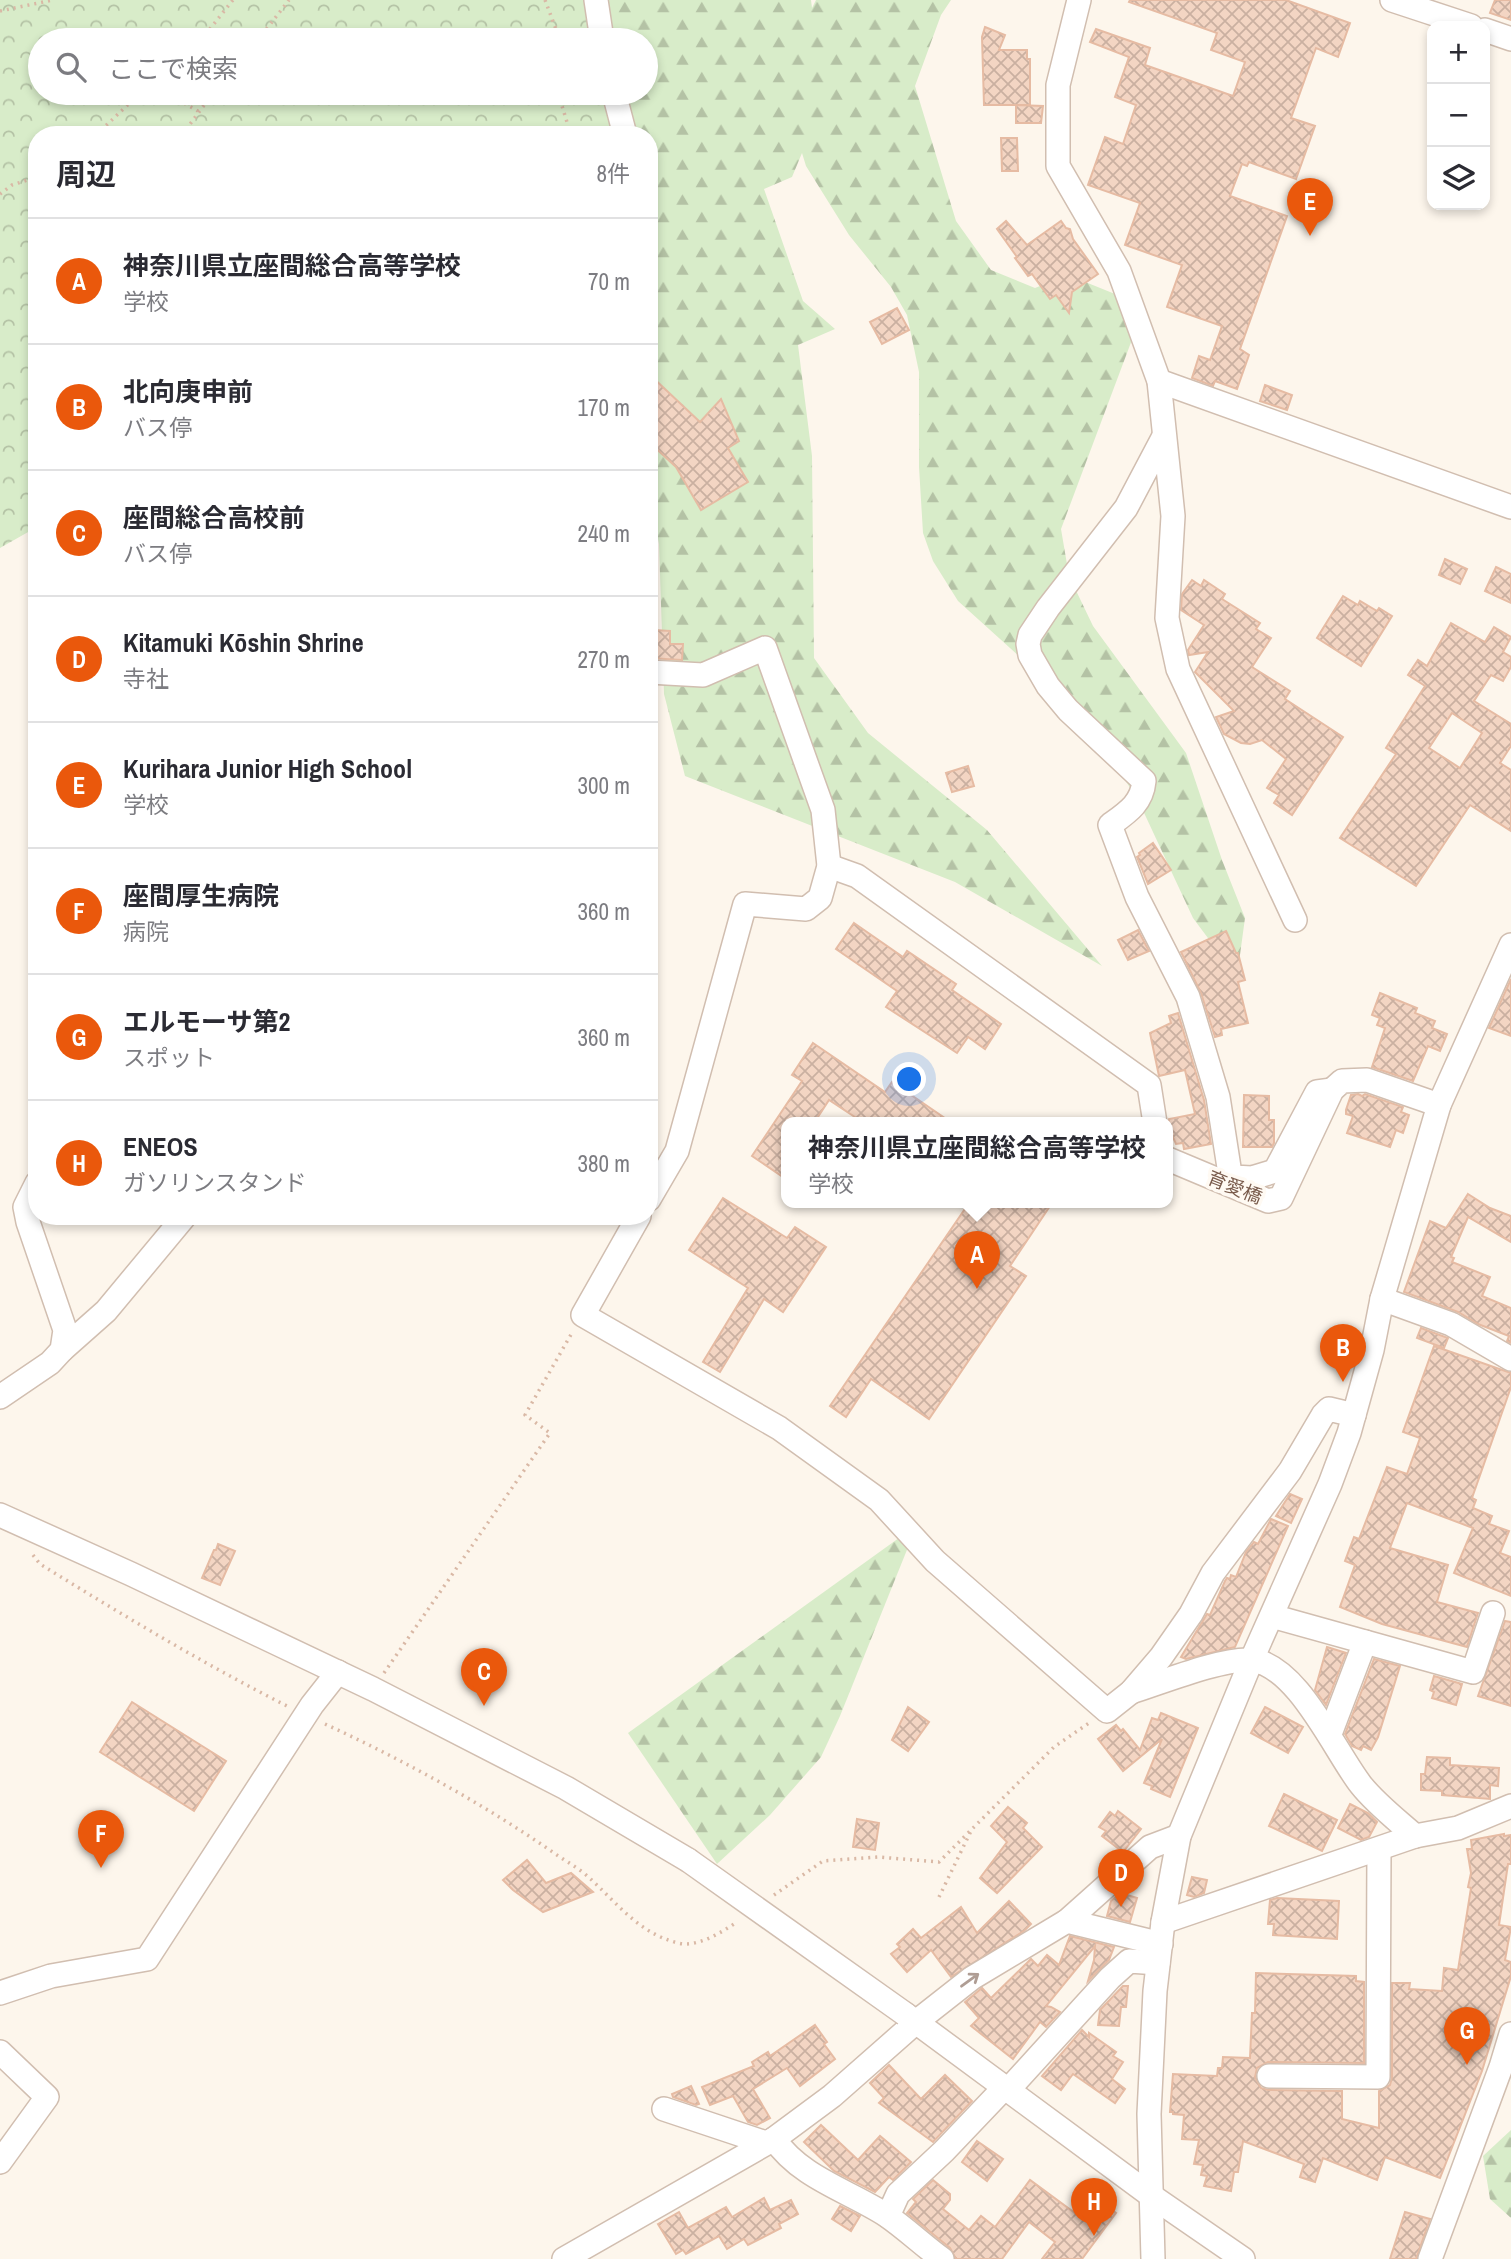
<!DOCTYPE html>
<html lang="ja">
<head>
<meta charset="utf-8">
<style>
  body { margin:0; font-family:"Archivo Narrow","Noto Sans JP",sans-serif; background:#f7f7f7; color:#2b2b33 }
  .controls { position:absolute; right:21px; top:21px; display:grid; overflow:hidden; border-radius:14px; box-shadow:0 4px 10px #0003 }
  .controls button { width:63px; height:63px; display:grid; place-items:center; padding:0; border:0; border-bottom:2px solid #e1e1e2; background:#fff; color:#2b2b33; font:35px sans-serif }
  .you { position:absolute; left:910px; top:1080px; width:24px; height:24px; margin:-18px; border:5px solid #fff; border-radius:50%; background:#1a73e8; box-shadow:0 0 0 10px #1a73e833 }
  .badge { display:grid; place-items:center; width:46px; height:46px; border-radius:50%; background:#ea580c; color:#fff; font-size:23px; font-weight:700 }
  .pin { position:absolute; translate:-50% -58px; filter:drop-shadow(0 2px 4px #0008) }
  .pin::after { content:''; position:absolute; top:37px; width:24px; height:21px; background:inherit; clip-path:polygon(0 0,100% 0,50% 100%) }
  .popup { position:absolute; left:781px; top:1117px; width:392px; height:91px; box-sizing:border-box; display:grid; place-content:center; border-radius:14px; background:#fff; filter:drop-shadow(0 2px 5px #0005); font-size:23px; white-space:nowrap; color:#7c7c81 }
  .popup b { font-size:26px; color:#2b2b33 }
  .popup::after { content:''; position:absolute; left:50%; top:100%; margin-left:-14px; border:14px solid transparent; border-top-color:#fff }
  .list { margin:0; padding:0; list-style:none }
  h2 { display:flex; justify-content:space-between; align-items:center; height:91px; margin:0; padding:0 28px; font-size:30px }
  h2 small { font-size:23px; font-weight:400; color:#7c7c81 }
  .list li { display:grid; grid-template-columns:46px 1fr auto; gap:21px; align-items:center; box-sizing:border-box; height:126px; padding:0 28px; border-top:2px solid #e1e1e2 }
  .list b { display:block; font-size:26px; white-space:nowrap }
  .list p { margin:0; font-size:23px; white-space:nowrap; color:#7c7c81 }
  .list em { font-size:23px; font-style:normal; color:#7c7c81 }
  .icon { flex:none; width:38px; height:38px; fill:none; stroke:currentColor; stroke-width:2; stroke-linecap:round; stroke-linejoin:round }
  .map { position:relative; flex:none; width:1511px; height:2259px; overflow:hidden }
  .search { position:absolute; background:#fff; box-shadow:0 4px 10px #0003; left:28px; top:28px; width:630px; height:77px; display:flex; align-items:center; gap:18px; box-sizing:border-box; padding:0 24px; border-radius:38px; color:#7c7c81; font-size:26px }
  .panel { position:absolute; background:#fff; box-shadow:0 4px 10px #0003; left:28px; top:126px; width:630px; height:1099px; border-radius:28px }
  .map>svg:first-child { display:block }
  .forest { fill:url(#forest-firs) }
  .park { fill:url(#park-crowns) }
  .building { fill:url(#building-cross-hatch); stroke:#e6bba3; stroke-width:2; fill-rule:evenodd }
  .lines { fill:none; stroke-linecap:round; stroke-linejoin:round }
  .minor-casing { stroke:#d1beb0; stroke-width:26 }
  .path { stroke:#d9b8a5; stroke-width:3.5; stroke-dasharray:2 5; stroke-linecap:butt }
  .minor { stroke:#fff; stroke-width:23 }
  .minor-bridge-casing { stroke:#d1beb0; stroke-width:26; stroke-linecap:butt }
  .minor-bridge { stroke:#fff; stroke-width:23 }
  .oneway { stroke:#af9d94 }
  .labels { text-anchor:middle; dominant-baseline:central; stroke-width:7; stroke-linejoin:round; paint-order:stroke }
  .street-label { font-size:19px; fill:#7a5c4d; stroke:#fffaf3 }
</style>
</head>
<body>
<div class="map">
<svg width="1511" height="2259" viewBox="0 0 1511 2259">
  <defs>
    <pattern id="forest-firs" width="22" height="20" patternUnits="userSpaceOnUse" patternTransform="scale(1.75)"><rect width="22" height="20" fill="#d8ecc9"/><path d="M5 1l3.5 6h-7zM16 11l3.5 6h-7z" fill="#b4c2a5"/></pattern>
    <pattern id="park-crowns" width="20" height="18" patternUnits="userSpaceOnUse" patternTransform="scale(1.75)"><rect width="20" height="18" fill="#d8ecc9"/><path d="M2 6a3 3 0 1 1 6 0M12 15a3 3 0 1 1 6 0" fill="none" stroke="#b4c2a5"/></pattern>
    <pattern id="building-cross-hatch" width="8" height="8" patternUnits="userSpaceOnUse" patternTransform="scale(1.75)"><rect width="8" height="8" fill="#f3d5c3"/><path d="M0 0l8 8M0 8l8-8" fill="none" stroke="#cab0a1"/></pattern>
  </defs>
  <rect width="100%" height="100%" fill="#fdf6ec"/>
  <g class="forest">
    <path d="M537,0H811L812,8L816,0H951L941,15L915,86L956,221L991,270L1035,288L1068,275L1115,294L1136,329L1061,529L1069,576L1093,626L1186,753L1222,860L1245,918L1237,977L1193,918L1139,802L1084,715L958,601L933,561L923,533L919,467V372L907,315L891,287L849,235L806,166L802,153L792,177L764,189L803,301L835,329L798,345L812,456L814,658L868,733L987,830L1102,966L955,882L685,776L664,694L659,544L649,493V135H524L567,93H646V40H553Z"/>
    <path d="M917,1525L840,1716L821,1757L770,1815L717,1864L628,1733Z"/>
    <path d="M1511,2130V2218L1490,2199L1483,2156Z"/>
  </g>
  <path class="park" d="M0,0H596L602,40H40V93H614L625,135H37V527L0,548Z"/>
  <g class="building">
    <path d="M1130,0H1286L1350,23L1338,57L1316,48L1291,118L1315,126L1296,179L1249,162L1247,166L1242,164L1230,196L1287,216L1240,349L1249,355L1237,389L1215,381L1213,386L1192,378L1199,356L1210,360L1222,326L1167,307L1182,265L1125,245L1140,203L1088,185L1105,137L1123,144L1136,105L1115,97L1129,57L1090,42L1096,29L1150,48L1145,65L1233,96L1245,62L1211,50L1217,33L1129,2Z"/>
    <path d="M1495,0H1511V20L1490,13Z"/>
    <path d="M985,27L1005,35L999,50H1027V59H1030V105H984L982,37Z"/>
    <path d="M1016,105L1043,106L1041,123H1016Z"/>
    <path d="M1001,138H1017L1018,171H1002Z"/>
    <path d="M1006,221L1027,245L1061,221L1066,228L1070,229L1073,239L1098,274L1072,292L1069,313L1056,295L1050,299L1032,274L1028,276L1015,258L1017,257L997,229Z"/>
    <path d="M897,308L909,330L882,344L870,322Z"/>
    <path d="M649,374L700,422L721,399L739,441L728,448L748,482L701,510L676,467L649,442Z"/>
    <path d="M1265,385L1292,395L1287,410L1260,401Z"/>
    <path d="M1445,559L1467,569L1460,584L1439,575Z"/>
    <path d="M1496,567L1511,574V603L1485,591Z"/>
    <path d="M1192,580L1201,586L1204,580L1225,594L1222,599L1260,623L1256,629L1271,638L1252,667L1290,691L1285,699L1343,737L1292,815L1274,803L1279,795L1267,788L1286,759L1262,740L1250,744L1241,743L1224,734L1216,717L1234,711L1195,672L1208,652L1189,655L1188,650L1204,625L1181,610L1182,594Z"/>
    <path d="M1343,596L1358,605L1360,601L1377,611L1379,608L1392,616L1361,666L1317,638Z"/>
    <path d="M1451,623L1485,642L1494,627L1511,637L1503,652L1511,657V667L1503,681L1491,675L1474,701L1511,724V746L1500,763L1511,770V831L1470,805L1416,886L1340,838L1396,754L1386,748L1425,686L1408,675L1418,660L1427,666ZM1452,713L1482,733L1460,768L1429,748Z"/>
    <path d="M654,630L670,631V644H683L682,660L649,658V643H654Z"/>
    <path d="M968,766L974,786L952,792L946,773Z"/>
    <path d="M1153,843L1171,870L1148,884L1137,857L1140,855L1139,853Z"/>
    <path d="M854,923L903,957L907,951L956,984L952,990L1001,1024L985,1049L968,1037L957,1053L886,1007L897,991L836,949Z"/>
    <path d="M1138,930L1149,951L1128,960L1118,940Z"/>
    <path d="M1226,931L1236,953H1238L1245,980L1238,982L1248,1023L1221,1029L1222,1035L1215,1037L1201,993L1181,952Z"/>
    <path d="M1511,979V1036L1489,1028Z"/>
    <path d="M1380,993L1417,1008L1415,1013L1435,1021L1432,1028L1447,1034L1440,1051L1428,1046L1413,1081L1372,1067L1385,1028L1377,1025L1380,1018L1372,1015Z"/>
    <path d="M1178,1013L1204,1100L1211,1144L1184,1149L1183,1143L1176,1144L1168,1126L1169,1119L1195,1114L1185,1070L1159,1076L1150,1033L1171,1023L1169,1016Z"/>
    <path d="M813,1043L885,1092L892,1082L952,1123H864L829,1100L814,1123H786V1179L752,1156L802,1081L792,1075Z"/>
    <path d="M1358,1094L1362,1096L1365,1094L1403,1107L1401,1112L1409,1115L1403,1133L1396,1130L1390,1147L1347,1133L1353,1116L1346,1114V1110L1351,1095Z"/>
    <path d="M1244,1095L1269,1096V1120H1274V1143L1272,1147H1243Z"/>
    <path d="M1468,1194L1490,1208L1511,1216V1242L1468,1217L1451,1257L1454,1258L1452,1262L1490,1277L1482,1296L1511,1308V1343L1507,1341L1509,1336L1478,1324L1458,1312L1404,1292L1430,1221L1446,1228Z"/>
    <path d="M723,1198L787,1238L795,1227L826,1247L783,1312L764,1299L720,1372L703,1362L748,1288L689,1250Z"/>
    <path d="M969,1203H1052L1010,1266L1026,1276L929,1419L871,1379L846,1417L830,1406Z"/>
    <path d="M1421,1328L1448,1338L1444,1348L1417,1338Z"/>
    <path d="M1434,1346L1511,1373V1387L1472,1498L1476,1500L1473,1508L1492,1516L1489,1524L1509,1531L1500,1553L1511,1557V1596L1454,1573L1473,1528L1407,1503L1390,1548L1448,1565L1437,1602L1478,1613L1467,1647L1382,1624L1340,1607L1355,1565L1345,1561L1354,1537L1359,1539L1387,1467L1407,1474L1420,1438L1403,1432Z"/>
    <path d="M1290,1494L1302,1499L1291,1523L1276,1516Z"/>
    <path d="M1271,1519L1288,1526L1235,1647L1186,1659L1181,1657L1207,1614L1210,1615L1225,1581L1227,1578L1230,1579L1231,1575L1236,1577L1246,1552L1254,1542L1258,1544Z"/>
    <path d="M218,1544L235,1551L220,1585L202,1578L214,1550H216Z"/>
    <path d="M1505,1621L1511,1622V1706L1478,1696Z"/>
    <path d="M1327,1647L1346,1653L1326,1705L1315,1690Z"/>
    <path d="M1374,1659L1400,1666L1378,1737L1371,1750L1363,1746L1361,1750L1352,1746L1345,1734Z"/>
    <path d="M1434,1676L1462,1684L1456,1705L1432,1698L1434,1692L1430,1690Z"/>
    <path d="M132,1702L226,1761L194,1811L100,1752Z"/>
    <path d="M908,1707L929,1722L908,1751L892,1740Z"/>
    <path d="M1265,1707L1303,1727L1288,1753L1251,1733Z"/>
    <path d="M1161,1713L1198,1728L1170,1797L1151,1789L1152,1786L1144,1783L1162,1739L1123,1771L1098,1739L1116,1725L1121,1731L1123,1729L1140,1750L1152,1718L1158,1720Z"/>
    <path d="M1427,1757L1450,1758V1765L1499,1768L1498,1786L1490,1785V1799L1442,1795V1791L1421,1790V1774H1425Z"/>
    <path d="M1284,1794L1337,1820L1322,1851L1269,1826Z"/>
    <path d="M1350,1804L1368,1813L1377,1822L1369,1837L1361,1840L1338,1828Z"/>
    <path d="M1008,1807L1027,1823L1023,1828L1042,1847L997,1893L980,1878L1007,1842L991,1826Z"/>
    <path d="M1118,1811L1141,1829L1123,1852L1102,1836L1106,1831L1099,1827L1110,1812L1115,1816Z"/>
    <path d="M857,1819L879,1823L875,1850L853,1847Z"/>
    <path d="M1504,1834V1836L1511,1835V1864H1508L1499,1925L1511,1927L1505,1960L1511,1962V1976L1482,2071L1440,2178L1385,2157L1377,2180L1323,2158L1315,2182L1300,2177L1304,2164L1243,2141L1238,2172H1234L1231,2191L1204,2186L1207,2176L1201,2175L1203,2165L1194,2164L1199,2140L1182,2139L1184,2115L1173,2114V2112H1170L1173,2074L1217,2076L1218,2068H1222L1223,2057L1250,2058L1252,2013H1255L1256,1973L1356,1976V1981L1364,1982V2063L1268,2062L1257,2068L1255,2077L1261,2088L1268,2090L1342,2091V2119L1379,2128V2091L1390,2085L1392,2077V1983H1410L1409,1989L1442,1991L1444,1968L1458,1970L1471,1888L1468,1887L1471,1873L1467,1849H1472L1471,1840Z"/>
    <path d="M527,1860L546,1883L571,1873L593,1892L543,1912L513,1890L503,1880Z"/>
    <path d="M1192,1877L1207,1880L1204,1893L1194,1897L1187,1895Z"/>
    <path d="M1120,1893L1137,1898L1130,1922L1107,1916L1111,1901Z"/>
    <path d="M1277,1898L1339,1901L1337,1939L1273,1935L1274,1924H1268L1270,1900Z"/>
    <path d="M1009,1901L1031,1924L1024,1931L951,1977L931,1950L907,1972L891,1954L900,1947L897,1944L913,1929L921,1938L961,1907L977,1933Z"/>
    <path d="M1070,1936L1114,1947L1109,1960L1088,1981L1094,1960L1095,1946L1046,2006L1051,2007L1060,2012L1046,2027L1040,2022L1013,2059L971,2026L979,2018L965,2002L982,1988L991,1998L1031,1959L1038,1966L1047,1955L1059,1965Z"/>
    <path d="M1123,1986H1128L1126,2007H1121L1119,2026L1098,2025L1100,2010Z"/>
    <path d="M815,2025L827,2042L824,2044L835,2059L800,2086L787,2068L753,2089L770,2118L757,2125L748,2122L733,2096L710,2105L702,2087L754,2066L752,2062L768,2052L770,2056Z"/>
    <path d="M1082,2030L1089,2037V2033L1116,2052L1113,2056L1123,2062L1112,2079L1125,2089L1115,2103L1073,2074L1061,2090L1042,2076Z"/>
    <path d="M889,2065L921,2099L945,2075L972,2101L933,2142L879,2103L884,2098L870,2083Z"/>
    <path d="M691,2086L699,2104L696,2105L673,2097L672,2094Z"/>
    <path d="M821,2125L858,2160L880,2136L911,2162L893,2180L889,2177L875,2192L834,2171L804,2142Z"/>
    <path d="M977,2141L1003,2159L987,2181L962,2162Z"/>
    <path d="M933,2180L950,2194V2200L943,2209L969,2230L981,2216L995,2227L1030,2180L1075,2213L1090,2194L1116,2213L1082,2259H1042L1055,2242L1029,2222L1002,2259H956L950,2248L907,2213L916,2202L913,2199Z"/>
    <path d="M764,2198L770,2210L791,2200L798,2214L779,2224L781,2228L748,2245L744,2239L727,2249L719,2236L686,2254L683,2250L676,2254L658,2224L679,2212L688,2228L726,2207L732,2217Z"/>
    <path d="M840,2206L860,2216L851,2231L832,2219Z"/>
    <path d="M1405,2212L1430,2219L1416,2259H1390Z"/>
  </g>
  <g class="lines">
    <g class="minor-casing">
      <g id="minor">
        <path d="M596,0L602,40"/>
        <path d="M1079,0L1058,85V166L1119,271L1159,381L1173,516L1167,618L1178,669L1295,920"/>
        <path d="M1392,0L1471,26"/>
        <path d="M1485,30L1511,39"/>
        <path d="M614,93L625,135"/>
        <path d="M1159,381L1511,507"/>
        <path d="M1164,436L1126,508L1048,608L1030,635L1028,644L1030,655L1048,686L1068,710L1144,781C1142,803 1128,812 1110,825L1137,897L1188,997L1218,1097L1230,1174L1233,1177L1252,1178L1275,1171L1317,1092L1332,1090"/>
        <path d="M649,672L703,675L765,648L823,810L829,866L820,898L806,909L745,904L677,1151L649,1199"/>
        <path d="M829,866L857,876L1149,1085L1155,1123"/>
        <path d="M1168,1159L1268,1201L1281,1198L1332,1090L1342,1081L1367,1080L1439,1105"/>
        <path d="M639,1216L583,1315L779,1428L879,1500L935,1561L1107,1711L1131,1692L1161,1657L1191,1614L1213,1573L1290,1471L1323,1415L1329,1409L1354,1415"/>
        <path d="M1382,1299L1451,1324L1511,1359"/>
        <path d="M62,1350L106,1311L185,1216"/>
        <path d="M0,1397L50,1363L62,1350L65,1330L28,1222L25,1207L37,1183"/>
        <path d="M0,1515L131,1574L373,1689L566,1788L688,1860"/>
        <path d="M1272,1616L1473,1672L1493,1613"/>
        <path d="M1131,1692C1160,1683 1222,1658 1250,1660C1297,1663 1335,1752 1361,1785C1376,1804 1397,1820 1415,1836"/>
        <path d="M1330,1734L1365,1642"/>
        <path d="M1067,1921L1161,1944"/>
        <path d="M1163,1922L1415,1836L1458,1828L1511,1806"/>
        <path d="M0,1993L51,1976L147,1959L312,1705L338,1672"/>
        <path d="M905,2014L1153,2197L1243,2259"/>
        <path d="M0,2052L47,2097L0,2162"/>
        <path d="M1269,2076L1378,2077L1379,1849"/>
        <path d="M1008,2090L1110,1978L1129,1961L1158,1963"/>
        <path d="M664,2109L766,2143"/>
        <path d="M774,2139C801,2178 847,2190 886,2215C905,2228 923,2245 942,2259"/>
        <path d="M888,2216L898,2194L944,2151L1005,2087"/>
        <path d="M564,2259L774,2139L832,2096L916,2022L972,1978L1067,1921L1150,1847L1179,1836"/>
        <path d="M1153,2259L1149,2114L1155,1991L1163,1922L1179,1836L1252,1659L1330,1484L1349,1433L1372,1350L1382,1299L1439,1105L1511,945"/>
        <path d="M1430,2259L1501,2067L1511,2034"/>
      </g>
    </g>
    <g class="path">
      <path d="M545,0L560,40"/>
      <path d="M0,11L53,0"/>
      <path d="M201,40L233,0"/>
      <path d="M258,40L289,0"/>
      <path d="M166,93L198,111"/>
      <path d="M558,93L571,135"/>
      <path d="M96,135L135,98L156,93"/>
      <path d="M182,135L213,93"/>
      <path d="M0,194L12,185L37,177"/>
      <path d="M33,1555L40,1564C121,1614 202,1663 287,1706"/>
      <path d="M384,1673L550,1433L525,1415L573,1331"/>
      <path d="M325,1724C405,1761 482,1803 554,1853C564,1860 575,1866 585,1874C615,1900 637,1933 678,1943C697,1948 722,1932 737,1922"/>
      <path d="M774,1895L823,1861L878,1857L939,1862L1054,1747L1089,1723"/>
      <path d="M939,1897L971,1831"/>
    </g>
    <use href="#minor" class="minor"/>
    <g class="minor-bridge-casing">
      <path id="minor-bridge" d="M688,1860L905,2014"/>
    </g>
    <use href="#minor-bridge" class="minor-bridge"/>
  </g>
  <defs><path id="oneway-shaft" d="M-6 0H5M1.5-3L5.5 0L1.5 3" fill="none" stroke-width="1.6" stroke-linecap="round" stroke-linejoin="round" transform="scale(1.75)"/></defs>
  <use class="oneway" href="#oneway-shaft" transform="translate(970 1980) rotate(-36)"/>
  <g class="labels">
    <g class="street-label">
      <text transform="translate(1235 1187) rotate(22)">育愛橋</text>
    </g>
  </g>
</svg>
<div class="controls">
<button>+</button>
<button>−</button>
<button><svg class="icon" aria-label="layers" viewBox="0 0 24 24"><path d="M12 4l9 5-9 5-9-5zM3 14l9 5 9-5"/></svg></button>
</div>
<div class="you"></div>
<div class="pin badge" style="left:977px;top:1289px">A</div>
<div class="popup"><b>神奈川県立座間総合高等学校</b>学校</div>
<div class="pin badge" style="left:1343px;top:1382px">B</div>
<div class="pin badge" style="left:484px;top:1706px">C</div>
<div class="pin badge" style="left:1121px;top:1907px">D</div>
<div class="pin badge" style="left:1310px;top:236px">E</div>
<div class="pin badge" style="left:101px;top:1868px">F</div>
<div class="pin badge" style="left:1467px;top:2065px">G</div>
<div class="pin badge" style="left:1094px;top:2236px">H</div>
<div class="search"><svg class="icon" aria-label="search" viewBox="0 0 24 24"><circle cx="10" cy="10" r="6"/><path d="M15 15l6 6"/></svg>ここで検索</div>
<section class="panel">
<h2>周辺<small>8件</small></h2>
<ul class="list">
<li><span class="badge">A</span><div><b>神奈川県立座間総合高等学校</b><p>学校</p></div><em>70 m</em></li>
<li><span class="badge">B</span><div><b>北向庚申前</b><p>バス停</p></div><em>170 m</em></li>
<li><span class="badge">C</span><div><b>座間総合高校前</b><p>バス停</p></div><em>240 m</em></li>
<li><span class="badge">D</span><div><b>Kitamuki Kōshin Shrine</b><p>寺社</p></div><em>270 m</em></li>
<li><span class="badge">E</span><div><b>Kurihara Junior High School</b><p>学校</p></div><em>300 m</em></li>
<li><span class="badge">F</span><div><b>座間厚生病院</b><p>病院</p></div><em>360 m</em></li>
<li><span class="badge">G</span><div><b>エルモーサ第2</b><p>スポット</p></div><em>360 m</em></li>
<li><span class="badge">H</span><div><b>ENEOS</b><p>ガソリンスタンド</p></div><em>380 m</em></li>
</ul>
</section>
</div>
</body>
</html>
